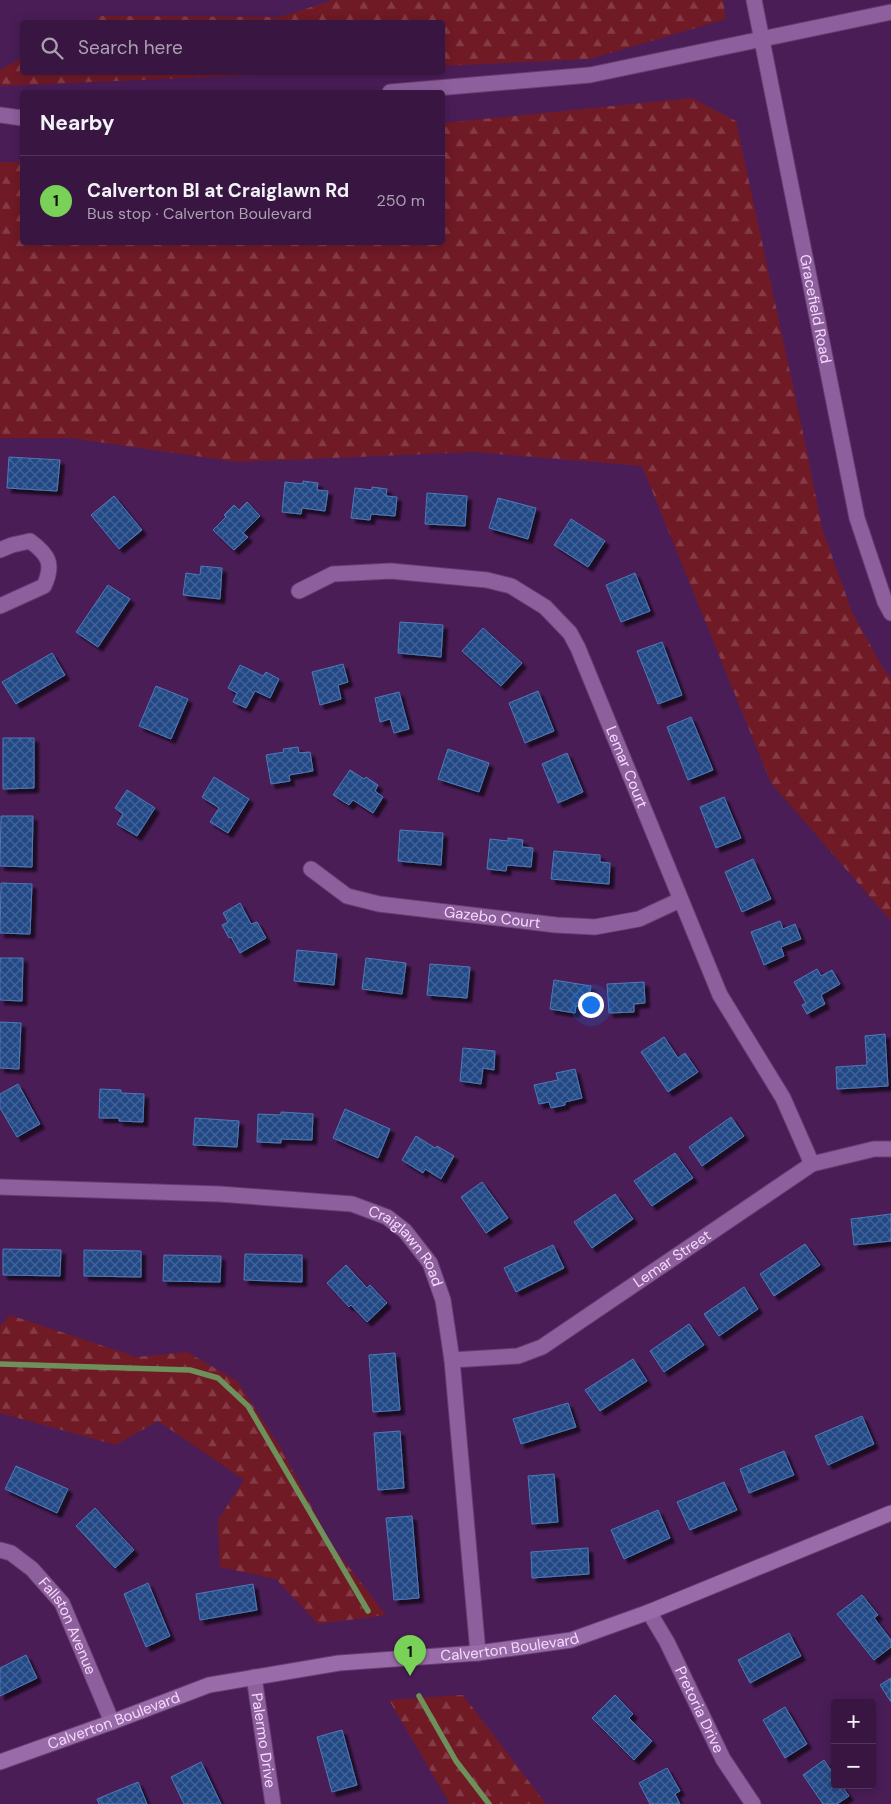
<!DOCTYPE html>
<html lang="en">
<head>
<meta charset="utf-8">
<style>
  body { margin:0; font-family:"DM Sans",sans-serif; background:#43234c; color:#f1f3f6 }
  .controls { position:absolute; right:15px; bottom:15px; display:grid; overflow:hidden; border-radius:5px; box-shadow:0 2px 12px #0003 }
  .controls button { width:45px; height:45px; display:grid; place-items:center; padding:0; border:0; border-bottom:1px solid #52355a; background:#381641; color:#f1f3f6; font:25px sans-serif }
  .you { position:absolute; left:590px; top:1004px; width:18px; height:18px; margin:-12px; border:4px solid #fff; border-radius:50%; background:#1a73e8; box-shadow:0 0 0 8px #1a73e833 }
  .badge { display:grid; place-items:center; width:32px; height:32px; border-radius:50%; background:#7ad157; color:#111; font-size:16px; font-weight:700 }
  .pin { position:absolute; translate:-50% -41px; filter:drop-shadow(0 1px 2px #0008) }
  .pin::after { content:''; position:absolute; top:26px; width:18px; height:15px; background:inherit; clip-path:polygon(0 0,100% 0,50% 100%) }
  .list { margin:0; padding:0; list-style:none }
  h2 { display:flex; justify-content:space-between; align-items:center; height:65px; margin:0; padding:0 20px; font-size:21px }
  h2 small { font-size:16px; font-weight:400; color:#ab9fb1 }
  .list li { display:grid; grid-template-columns:32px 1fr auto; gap:15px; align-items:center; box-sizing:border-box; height:90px; padding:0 20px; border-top:1px solid #52355a }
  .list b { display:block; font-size:19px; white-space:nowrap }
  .list p { margin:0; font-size:16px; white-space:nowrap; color:#ab9fb1 }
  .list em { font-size:16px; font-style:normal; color:#ab9fb1 }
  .icon { flex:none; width:28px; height:28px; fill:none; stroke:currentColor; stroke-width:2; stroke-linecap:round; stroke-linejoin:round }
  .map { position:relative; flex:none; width:891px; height:1804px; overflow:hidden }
  .search { position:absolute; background:#381641; box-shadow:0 2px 12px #0003; left:20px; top:20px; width:425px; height:55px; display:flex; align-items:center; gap:12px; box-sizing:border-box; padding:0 18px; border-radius:5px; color:#ab9fb1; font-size:19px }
  .panel { position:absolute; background:#381641; box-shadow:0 2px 12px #0003; left:20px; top:90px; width:425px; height:155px; border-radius:5px }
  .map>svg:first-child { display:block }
  .forest { fill:url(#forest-firs) }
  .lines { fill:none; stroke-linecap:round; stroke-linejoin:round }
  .stream { stroke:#6e915c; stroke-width:5.5 }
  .building { fill:url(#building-cross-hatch); stroke:#4e79b7; filter:url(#shadow) }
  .street-casing { stroke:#663e71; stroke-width:17 }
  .secondary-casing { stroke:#663e71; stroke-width:17 }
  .street { stroke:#8e5f9d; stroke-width:15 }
  .secondary { stroke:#996ba8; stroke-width:15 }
  .labels { text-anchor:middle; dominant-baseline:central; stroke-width:4; stroke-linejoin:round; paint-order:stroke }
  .street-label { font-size:15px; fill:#f4dafc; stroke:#4a1d57 }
</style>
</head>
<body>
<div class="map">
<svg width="891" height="1804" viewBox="0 0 891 1804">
  <defs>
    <pattern id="forest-firs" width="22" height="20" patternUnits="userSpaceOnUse" patternTransform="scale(1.25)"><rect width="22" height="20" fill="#701a26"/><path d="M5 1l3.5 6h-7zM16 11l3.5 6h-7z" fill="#853b46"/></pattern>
    <pattern id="building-cross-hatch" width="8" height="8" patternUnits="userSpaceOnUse" patternTransform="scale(1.25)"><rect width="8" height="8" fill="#224a85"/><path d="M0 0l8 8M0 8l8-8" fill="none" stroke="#436497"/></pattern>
    <filter id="shadow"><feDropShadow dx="4.5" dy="4.5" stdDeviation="1" flood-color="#0009"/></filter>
  </defs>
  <rect width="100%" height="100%" fill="#4a1d57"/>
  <g class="forest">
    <path d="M333,0H723L726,19L590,59L443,66L442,22H89L101,16L280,17Z"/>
    <path d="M22,58V72L302,73L0,86V70Z"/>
    <path d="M692,98L736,121L805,442L822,528L852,612L883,668L891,678V921L771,783L642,466L475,452L237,462L71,438H0V162H22V242H442L443,123Z"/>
    <path d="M10,1315L137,1357L187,1352L237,1381L282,1450L331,1544L386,1615L318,1624L276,1579L220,1567L218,1520L244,1480L158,1421L116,1445L0,1413V1326Z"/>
    <path d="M463,1695L546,1804H450L389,1700Z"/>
  </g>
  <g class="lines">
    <g class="stream">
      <path d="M0,1364L190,1370L218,1378L248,1406L368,1611"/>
      <path d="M419,1696L456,1761L489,1804"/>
    </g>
  </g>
  <g class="building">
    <path d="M9,457L60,460L57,491L7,488Z"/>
    <path d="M303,481L318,483L317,490L328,491L325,511L302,508L301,514L282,512L285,482L303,484Z"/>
    <path d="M372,487L387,489L386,496L397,497L395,516L371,514L370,520L351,518L355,488L372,490Z"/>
    <path d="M427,493L467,496L465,526L425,524Z"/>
    <path d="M114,496L142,530L119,549L91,515Z"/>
    <path d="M498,498L536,508L528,539L489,528Z"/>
    <path d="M247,502L260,516L243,533L248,537L234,550L213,530L226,517L224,515L234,505L239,510Z"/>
    <path d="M571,519L605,541L588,567L554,545Z"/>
    <path d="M201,566L222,568L220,599L183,595L186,573L200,575Z"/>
    <path d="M635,573L650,611L621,622L606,585Z"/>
    <path d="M108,585L130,599L98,647L76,632Z"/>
    <path d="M400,622L443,625L441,657L398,653Z"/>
    <path d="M483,628L522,663L501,686L462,651Z"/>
    <path d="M662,642L682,695L658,704L637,651Z"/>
    <path d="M52,653L65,675L16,704L2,682Z"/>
    <path d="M343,664L348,682L338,685L341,699L320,705L312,672Z"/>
    <path d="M240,665L263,676L266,672L279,679L270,698L255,691L246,708L233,702L237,693L228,688Z"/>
    <path d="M156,686L188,699L171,739L139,726Z"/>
    <path d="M538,691L554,731L525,743L509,703Z"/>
    <path d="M399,692L409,729L394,733L390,719L380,722L375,698Z"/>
    <path d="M691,717L713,770L688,780L667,727Z"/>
    <path d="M3,738H34V788L3,789Z"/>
    <path d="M298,747L299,753L310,752L313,771L289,775L290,781L271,784L266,755L284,752L283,749Z"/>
    <path d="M448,749L489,763L479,792L438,779Z"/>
    <path d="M567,753L583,792L558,803L542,764Z"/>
    <path d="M350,770L364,779L366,777L378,785L375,791L383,797L373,813L353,800L349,805L333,795Z"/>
    <path d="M214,777L249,799L228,833L210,822L219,808L202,797Z"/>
    <path d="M127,790L155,808L137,836L117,824L123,814L115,808Z"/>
    <path d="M724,797L741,838L716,848L700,807Z"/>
    <path d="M1,816H33L32,867L0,866Z"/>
    <path d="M400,830L443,833L441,865L398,861Z"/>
    <path d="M508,838L523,840L522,847L533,848L531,867L507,865L506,871L487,869L490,839L508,841Z"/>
    <path d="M554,851L600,855V862L610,863L609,884L551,879Z"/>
    <path d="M753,859L771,899L742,912L725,872Z"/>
    <path d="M1,883L32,884L30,934L0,933Z"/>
    <path d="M240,903L251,924L257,922L266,938L240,953L231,937L229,938L222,925L228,922L223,913Z"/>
    <path d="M780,921L783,929L795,924L801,939L781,947L784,956L764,965L751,932Z"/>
    <path d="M297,950L337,954L334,985L294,981Z"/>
    <path d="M0,958H23L22,1001L0,1000Z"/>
    <path d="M366,958L406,963L402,994L362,989Z"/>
    <path d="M430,964L470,967L467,998L427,995Z"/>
    <path d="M817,969L821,976L832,970L840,984L821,995L825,1004L807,1014L802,1005L806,1003L794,982Z"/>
    <path d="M554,980L591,986L587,1008L576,1006L575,1013L550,1009Z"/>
    <path d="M644,982L645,1003L634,1004V1012L609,1013L607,984Z"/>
    <path d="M0,1022L21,1023L19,1069L0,1068Z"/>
    <path d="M885,1034L888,1086L837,1089L836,1067L867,1065L865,1036Z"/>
    <path d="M664,1037L678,1058L685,1053L698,1072L668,1092L641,1052Z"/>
    <path d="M463,1048L495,1051L494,1070L483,1068L481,1084L460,1081Z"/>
    <path d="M575,1069L582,1098L565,1102V1105L551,1108L549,1102L539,1104L534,1085L558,1080L556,1073Z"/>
    <path d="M18,1084L40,1124L17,1137L0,1108V1094Z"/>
    <path d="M100,1089L121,1090V1093L144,1094L143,1122L119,1121V1118H99Z"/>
    <path d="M345,1109L390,1129L378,1158L333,1138Z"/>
    <path d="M281,1112L313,1114L312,1140L281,1139V1143L257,1142L258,1114L281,1115Z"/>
    <path d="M731,1117L744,1136L702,1166L689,1147Z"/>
    <path d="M195,1118L239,1121L237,1147L193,1145Z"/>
    <path d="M416,1136L435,1148L437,1146L454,1156L441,1179L425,1169L423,1173L402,1160Z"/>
    <path d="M675,1153L693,1178L652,1206L634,1181Z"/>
    <path d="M482,1182L508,1218L486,1233L461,1197Z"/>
    <path d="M615,1194L633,1219L592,1248L574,1222Z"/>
    <path d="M891,1214V1241L854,1245L851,1219Z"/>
    <path d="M805,1244L820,1265L774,1296L760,1274Z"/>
    <path d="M553,1245L564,1268L516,1292L504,1268Z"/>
    <path d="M3,1249L61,1250L60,1276L3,1275Z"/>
    <path d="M84,1250L141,1251V1277L84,1276Z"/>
    <path d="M245,1254L302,1255V1282L244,1280Z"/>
    <path d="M164,1255L221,1256L220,1282L163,1281Z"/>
    <path d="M346,1265L367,1288L370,1285L387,1303L367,1322L351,1305L349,1307L327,1283Z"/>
    <path d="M744,1287L758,1309L719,1336L704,1314Z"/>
    <path d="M689,1324L704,1345L664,1372L650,1351Z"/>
    <path d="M395,1353L400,1410L373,1412L369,1355Z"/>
    <path d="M633,1359L647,1381L600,1411L585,1390Z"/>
    <path d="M568,1403L576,1427L521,1444L513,1419Z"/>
    <path d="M862,1416L874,1444L828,1465L815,1436Z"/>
    <path d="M400,1431L404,1488L378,1490L374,1433Z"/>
    <path d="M784,1451L794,1475L749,1493L740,1469Z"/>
    <path d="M16,1466L68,1489L57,1513L5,1489Z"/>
    <path d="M554,1474L558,1522L532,1524L528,1476Z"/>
    <path d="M724,1482L737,1510L690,1530L677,1502Z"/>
    <path d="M95,1508L134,1550L115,1568L76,1526Z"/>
    <path d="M658,1510L670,1538L624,1559L611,1530Z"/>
    <path d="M412,1516L419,1598L394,1600L386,1518Z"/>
    <path d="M588,1548L589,1574L532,1578L531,1552Z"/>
    <path d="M148,1583L170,1636L146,1647L124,1594Z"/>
    <path d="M253,1584L257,1610L200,1620L196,1594Z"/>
    <path d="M862,1595L878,1615L874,1618L891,1640V1647L874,1660L837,1614Z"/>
    <path d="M789,1633L801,1656L750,1683L738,1660Z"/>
    <path d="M26,1655L37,1678L0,1696V1668Z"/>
    <path d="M891,1678V1702L880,1685Z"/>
    <path d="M615,1695L633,1714L629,1718L652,1741L634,1760L592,1718Z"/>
    <path d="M785,1707L807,1744L785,1758L763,1720Z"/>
    <path d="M342,1730L357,1785L332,1792L317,1737Z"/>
    <path d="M824,1760L835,1776V1785H841L849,1796L837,1804H823L803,1775Z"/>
    <path d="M201,1762L221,1804H184L171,1777Z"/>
    <path d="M667,1768L680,1791L675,1794L680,1804H650L639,1783Z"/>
    <path d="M138,1782L147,1804H99L97,1799Z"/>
  </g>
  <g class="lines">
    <g class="street-casing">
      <g id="street">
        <path id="s1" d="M754,0L857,518L885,602L891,613"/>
        <path d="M390,92L590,75L891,12"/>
        <path d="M0,115L22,118"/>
        <path d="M0,550L12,545L30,541C49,555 54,564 44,586L0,606"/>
        <path id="s2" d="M299,591L333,574L391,571L487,580L511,586L545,607L570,633L578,648L720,995L783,1098L812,1164"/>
        <path id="s3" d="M311,869L347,896L379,904L556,925L595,927L639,919L680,900"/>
        <path id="s4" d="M0,1187L219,1194L352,1204L387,1217L405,1231L430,1263L443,1300L452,1360L478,1653"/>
        <path id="s5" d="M452,1360L518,1356L542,1347L812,1164L874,1149H891"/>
        <path id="s6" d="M0,1550L11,1553L32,1569L62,1603L112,1722"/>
        <path id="s7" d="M649,1612L667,1642L723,1759L753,1804"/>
        <path id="s8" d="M254,1677L273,1804"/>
      </g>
    </g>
    <g class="secondary-casing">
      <g id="secondary">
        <path id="s9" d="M0,1762L112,1722L209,1685L339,1663L478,1653L571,1640L649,1612L891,1513"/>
      </g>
    </g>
    <use href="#street" class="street"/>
    <use href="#secondary" class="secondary"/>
  </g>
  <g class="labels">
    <g class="street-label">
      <text stroke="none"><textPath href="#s1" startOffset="315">Gracefield Road</textPath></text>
      <text stroke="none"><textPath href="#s2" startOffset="439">Lemar Court</textPath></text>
      <text stroke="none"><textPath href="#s3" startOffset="192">Gazebo Court</textPath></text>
      <text stroke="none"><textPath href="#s4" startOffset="424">Craiglawn Road</textPath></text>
      <text stroke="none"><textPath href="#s5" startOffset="249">Lemar Street</textPath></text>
      <text stroke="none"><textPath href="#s6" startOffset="106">Fallston Avenue</textPath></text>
      <text stroke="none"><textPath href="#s9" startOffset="526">Calverton Boulevard</textPath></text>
      <text stroke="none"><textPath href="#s7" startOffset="110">Pretoria Drive</textPath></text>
      <text stroke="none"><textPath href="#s9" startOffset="121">Calverton Boulevard</textPath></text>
      <text stroke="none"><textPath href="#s8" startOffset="64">Palermo Drive</textPath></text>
    </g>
  </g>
</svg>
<div class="controls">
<button>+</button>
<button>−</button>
</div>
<div class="you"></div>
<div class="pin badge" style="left:410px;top:1676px">1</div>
<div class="search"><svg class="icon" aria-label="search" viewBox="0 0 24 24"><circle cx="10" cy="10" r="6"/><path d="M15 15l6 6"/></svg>Search here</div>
<section class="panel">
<h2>Nearby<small></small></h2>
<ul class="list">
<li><span class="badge">1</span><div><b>Calverton Bl at Craiglawn Rd</b><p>Bus stop · Calverton Boulevard</p></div><em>250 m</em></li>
</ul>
</section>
</div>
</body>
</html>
